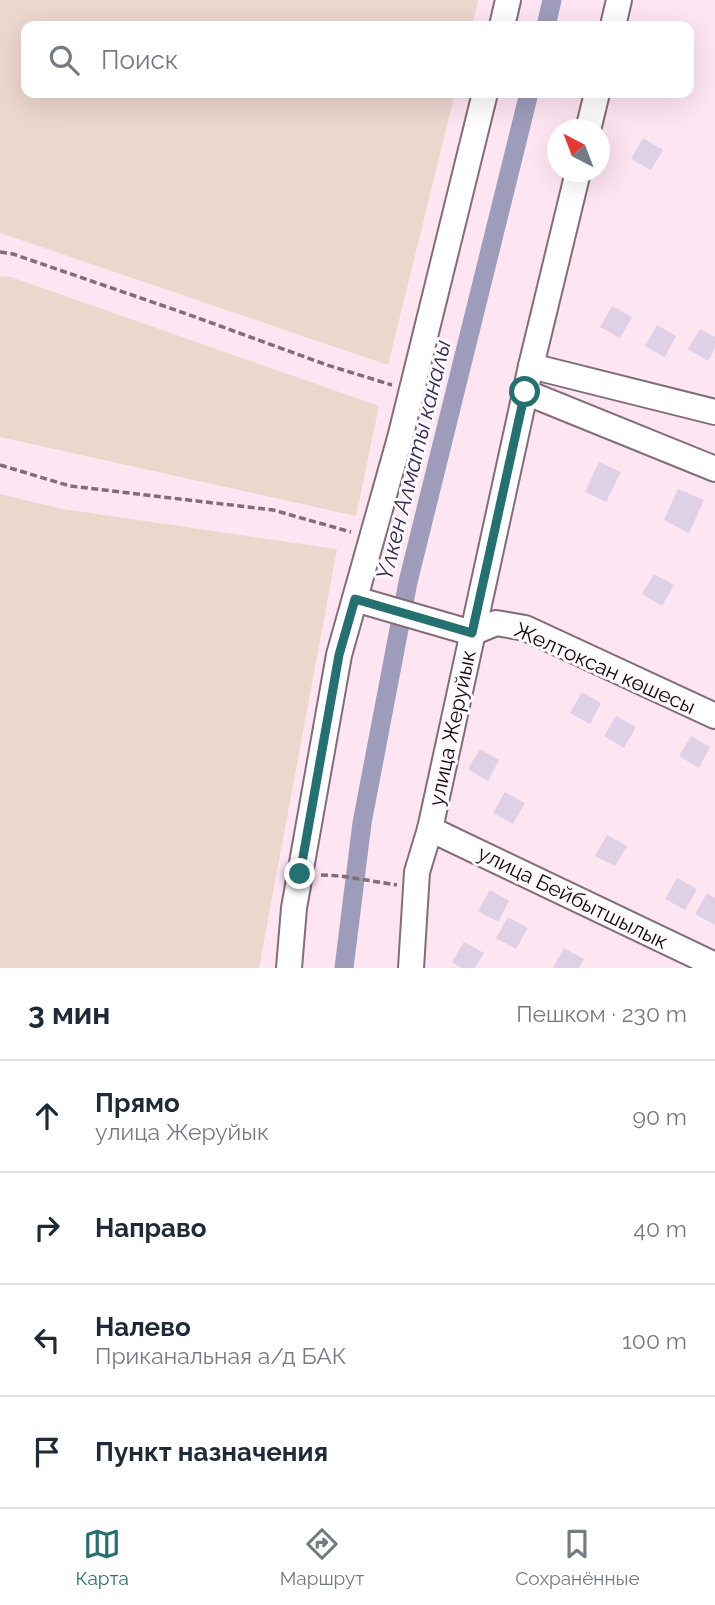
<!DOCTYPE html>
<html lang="ru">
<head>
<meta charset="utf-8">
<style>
  body { margin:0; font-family:Raleway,sans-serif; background:#f2f2f3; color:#1f2937 }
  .compass { position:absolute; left:547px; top:119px; width:63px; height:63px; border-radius:50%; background:#fff; box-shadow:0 7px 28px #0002; rotate:318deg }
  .stop { position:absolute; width:21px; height:21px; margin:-16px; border:5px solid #257070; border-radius:50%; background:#fff }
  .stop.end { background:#257070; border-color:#fff; box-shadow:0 2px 7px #0008 }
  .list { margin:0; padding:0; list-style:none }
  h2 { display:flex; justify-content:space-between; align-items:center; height:91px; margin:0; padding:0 28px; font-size:30px }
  h2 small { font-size:23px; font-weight:400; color:#747a83 }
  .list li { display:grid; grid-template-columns:46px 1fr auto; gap:21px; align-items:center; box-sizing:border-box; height:112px; padding:0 28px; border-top:2px solid #e0e1e3 }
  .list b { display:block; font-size:26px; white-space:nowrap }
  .list p { margin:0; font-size:23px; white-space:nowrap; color:#747a83 }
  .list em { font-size:23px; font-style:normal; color:#747a83 }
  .icon { flex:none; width:38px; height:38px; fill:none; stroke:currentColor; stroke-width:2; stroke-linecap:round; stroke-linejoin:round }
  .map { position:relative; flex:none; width:715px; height:968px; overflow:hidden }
  .search { position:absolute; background:#fff; box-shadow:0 7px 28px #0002; left:21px; right:21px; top:21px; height:77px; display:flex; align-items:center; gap:18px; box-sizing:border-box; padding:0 24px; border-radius:14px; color:#747a83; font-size:26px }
  .sheet { height:539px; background:#fff }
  nav { display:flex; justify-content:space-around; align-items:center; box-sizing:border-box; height:98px; border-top:2px solid #e0e1e3; background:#fff; font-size:19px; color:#747a83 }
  nav a { display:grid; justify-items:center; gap:4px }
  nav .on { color:#257070 }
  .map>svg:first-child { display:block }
  .green { fill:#ecd7cd }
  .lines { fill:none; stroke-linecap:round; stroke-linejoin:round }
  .canal { stroke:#9d9cbb; stroke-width:19 }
  .building { fill:#ded0e5 }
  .minor-casing { stroke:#826d78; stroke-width:28 }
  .path { stroke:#7e6f77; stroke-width:3.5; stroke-dasharray:7 3.5; stroke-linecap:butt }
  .minor { stroke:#fff; stroke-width:24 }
  .route { stroke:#257070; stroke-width:9 }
  .labels { text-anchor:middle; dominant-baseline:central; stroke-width:6; stroke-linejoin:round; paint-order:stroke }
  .street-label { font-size:21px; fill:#11090d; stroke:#fef9fc }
  .water-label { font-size:23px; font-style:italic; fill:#312d57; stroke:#fef9fc }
</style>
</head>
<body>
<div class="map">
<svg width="715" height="968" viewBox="0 0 715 968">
  <rect width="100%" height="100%" fill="#fee5f2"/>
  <g class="green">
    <path d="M0,0H478L472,26H26V93H455L388,365L0,233Z"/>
    <path d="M0,276L11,277L379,406L356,516L0,437Z"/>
    <path d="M0,494L63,509L337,549L259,968H0Z"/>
  </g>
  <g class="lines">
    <g class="canal">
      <path d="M546,26L552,0"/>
      <path d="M344,968L362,823L408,582L529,93"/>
    </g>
  </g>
  <g class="building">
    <path d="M643,138L663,150L651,170L631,159Z"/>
    <path d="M612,306L632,317L620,338L600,327Z"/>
    <path d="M657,325L676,336L665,357L645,346Z"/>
    <path d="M700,329L715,337V348L708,361L688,349Z"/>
    <path d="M599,462L621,472L606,502L585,492Z"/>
    <path d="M678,489L704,500L689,533L664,520Z"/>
    <path d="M654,574L674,585L662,606L642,594Z"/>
    <path d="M582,692L601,703L590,724L570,713Z"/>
    <path d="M616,716L636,727L624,748L604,736Z"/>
    <path d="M691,736L710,747L699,768L679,756Z"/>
    <path d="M480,749L499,760L488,781L468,769Z"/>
    <path d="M505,792L525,803L513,824L493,813Z"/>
    <path d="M607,835L627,846L615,866L595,856Z"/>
    <path d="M677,878L697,889L685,910L665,899Z"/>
    <path d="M490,890L509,901L498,922L478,911Z"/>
    <path d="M707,893L715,898V925L695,914Z"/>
    <path d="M508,917L528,928L516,949L496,938Z"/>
    <path d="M464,942L484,953L475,968H462L452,962Z"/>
    <path d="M564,948L584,959L579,968H553Z"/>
  </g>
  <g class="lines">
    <g class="minor-casing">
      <g id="minor">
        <path d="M502,26L508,0"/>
        <path d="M613,26L619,0"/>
        <path d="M588,130L597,93"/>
        <path d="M531,366L715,412"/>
        <path d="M525,392L715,469"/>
        <path d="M355,599L472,633L496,623L525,628L715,716"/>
        <path d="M430,829L715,965"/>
        <path d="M289,968L294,908L339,655L400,438L485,93"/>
        <path d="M411,968L417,872L430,829L531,366L578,172"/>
      </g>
    </g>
    <g class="path">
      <path d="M0,252L13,254L187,314L327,365L392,385"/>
      <path d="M0,465L70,486L273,510L351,532"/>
      <path d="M321,875L341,876L397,885"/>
    </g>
    <use href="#minor" class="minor"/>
  </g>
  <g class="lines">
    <path class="route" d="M300,874L339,655L355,599L472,633L525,392"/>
  </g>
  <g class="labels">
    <g class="street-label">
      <text transform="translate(605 668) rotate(24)">Желтоксан көшесы</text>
      <text transform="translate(452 728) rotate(-78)">улица Жеруйык</text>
      <text transform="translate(573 897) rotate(26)">улица Бейбытшылык</text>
    </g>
    <g class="water-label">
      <text transform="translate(413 460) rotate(-76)">Үлкен Алматы каналы</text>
    </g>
  </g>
</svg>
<svg class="compass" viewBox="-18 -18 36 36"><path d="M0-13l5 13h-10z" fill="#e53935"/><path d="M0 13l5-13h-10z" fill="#747a83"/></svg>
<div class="stop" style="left:525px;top:392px"></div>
<div class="stop end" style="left:300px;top:874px"></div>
<div class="search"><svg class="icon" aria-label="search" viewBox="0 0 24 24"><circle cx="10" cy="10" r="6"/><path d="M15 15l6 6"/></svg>Поиск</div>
</div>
<section class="sheet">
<h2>3 мин<small>Пешком · 230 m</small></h2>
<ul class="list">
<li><svg class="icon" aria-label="ahead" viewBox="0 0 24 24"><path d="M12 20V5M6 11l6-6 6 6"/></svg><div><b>Прямо</b><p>улица Жеруйык</p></div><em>90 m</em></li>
<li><svg class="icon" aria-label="right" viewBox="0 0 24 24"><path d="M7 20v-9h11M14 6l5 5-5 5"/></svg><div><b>Направо</b></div><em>40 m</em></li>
<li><svg class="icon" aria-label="left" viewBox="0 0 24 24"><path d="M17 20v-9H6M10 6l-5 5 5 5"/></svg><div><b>Налево</b><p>Приканальная а/д БАК</p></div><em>100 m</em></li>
<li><svg class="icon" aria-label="arrive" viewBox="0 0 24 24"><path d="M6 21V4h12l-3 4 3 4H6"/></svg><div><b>Пункт назначения</b></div></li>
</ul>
</section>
<nav>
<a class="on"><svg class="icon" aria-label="map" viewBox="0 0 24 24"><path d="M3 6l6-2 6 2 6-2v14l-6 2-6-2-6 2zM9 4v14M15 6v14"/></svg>Карта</a>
<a><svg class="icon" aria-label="directions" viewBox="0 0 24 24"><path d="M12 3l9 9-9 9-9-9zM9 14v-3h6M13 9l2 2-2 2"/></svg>Маршрут</a>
<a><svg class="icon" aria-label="saved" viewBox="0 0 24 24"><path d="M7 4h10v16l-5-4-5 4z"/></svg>Сохранённые</a>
</nav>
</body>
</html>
